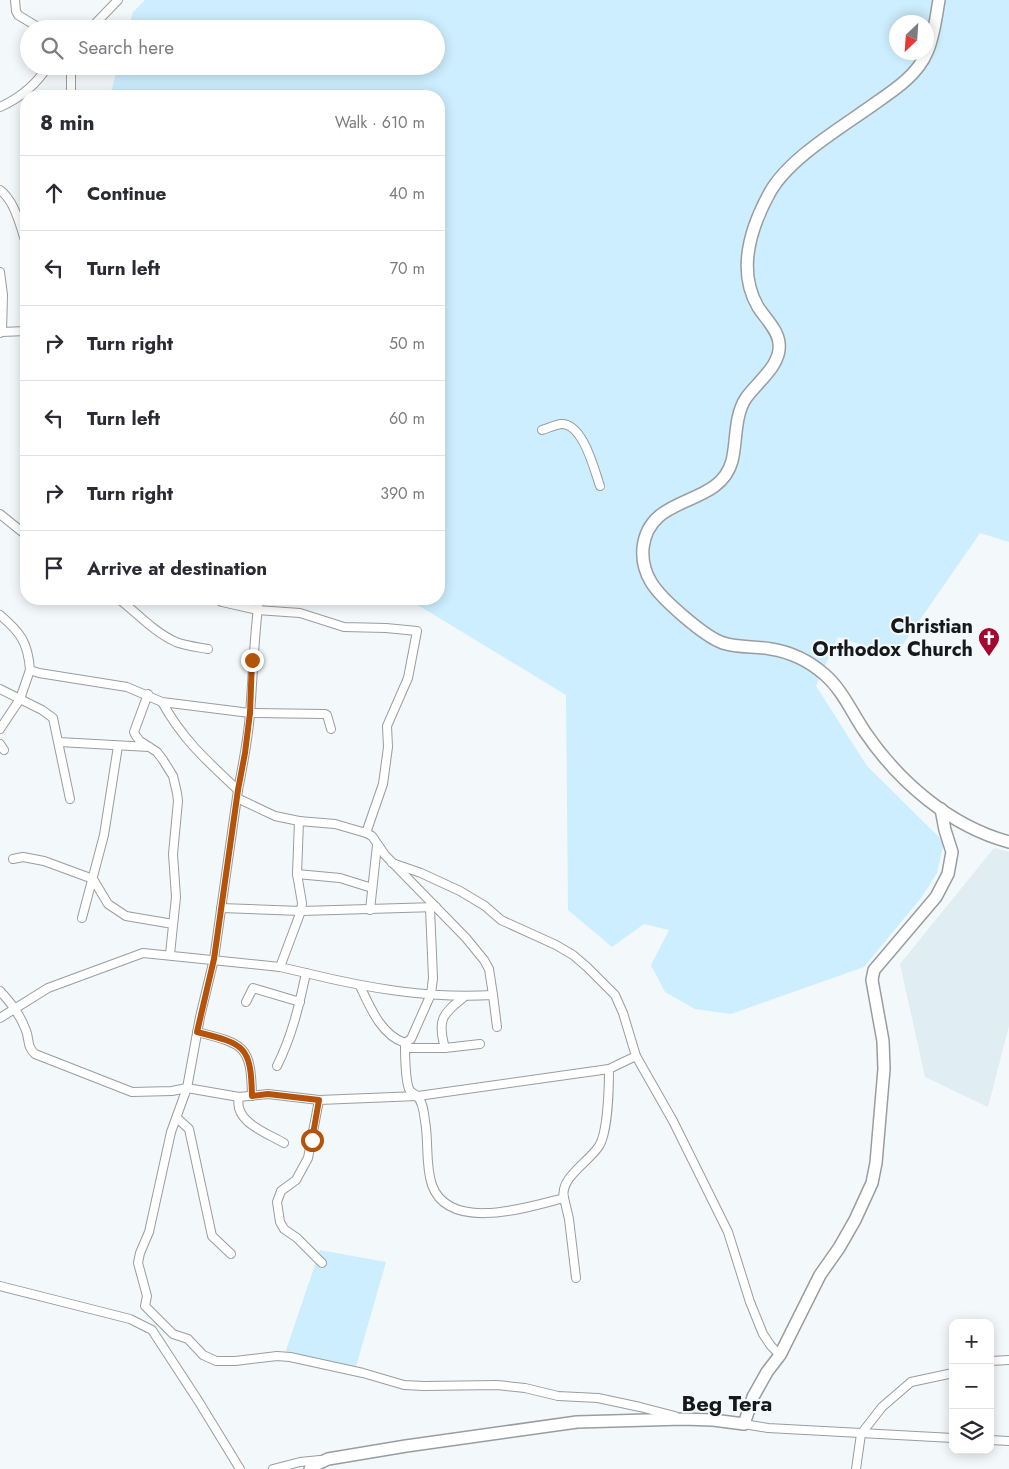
<!DOCTYPE html>
<html lang="en">
<head>
<meta charset="utf-8">
<style>
  body { margin:0; font-family:Jost,sans-serif; background:#f2f2f3; color:#2b2b33 }
  .controls { position:absolute; right:15px; bottom:15px; display:grid; overflow:hidden; border-radius:10px; box-shadow:0 2px 12px #0003 }
  .controls button { width:45px; height:45px; display:grid; place-items:center; padding:0; border:0; border-bottom:1px solid #e1e1e2; background:#fff; color:#2b2b33; font:25px sans-serif }
  .compass { position:absolute; left:889px; top:15px; width:45px; height:45px; border-radius:50%; background:#fff; box-shadow:0 2px 12px #0003; rotate:205deg }
  .stop { position:absolute; width:15px; height:15px; margin:-11px; border:4px solid #b45309; border-radius:50%; background:#fff }
  .stop.end { background:#b45309; border-color:#fff; box-shadow:0 1px 5px #0008 }
  .list { margin:0; padding:0; list-style:none }
  h2 { display:flex; justify-content:space-between; align-items:center; height:65px; margin:0; padding:0 20px; font-size:21px }
  h2 small { font-size:16px; font-weight:400; color:#7c7c81 }
  .list li { display:grid; grid-template-columns:32px 1fr auto; gap:15px; align-items:center; box-sizing:border-box; height:75px; padding:0 20px; border-top:1px solid #e1e1e2 }
  .list b { display:block; font-size:19px; white-space:nowrap }
  .list em { font-size:16px; font-style:normal; color:#7c7c81 }
  .icon { flex:none; width:28px; height:28px; fill:none; stroke:currentColor; stroke-width:2; stroke-linecap:round; stroke-linejoin:round }
  .map { position:relative; flex:none; width:1009px; height:1469px; overflow:hidden }
  .search { position:absolute; background:#fff; box-shadow:0 2px 12px #0003; left:20px; top:20px; width:425px; height:55px; display:flex; align-items:center; gap:12px; box-sizing:border-box; padding:0 18px; border-radius:28px; color:#7c7c81; font-size:19px }
  .panel { position:absolute; background:#fff; box-shadow:0 2px 12px #0003; left:20px; top:90px; width:425px; height:515px; border-radius:20px }
  .map>svg:first-child { display:block }
  .built { fill:#e0edf3 }
  .green { fill:#cdeefe; fill-rule:evenodd }
  .lines { fill:none; stroke-linecap:round; stroke-linejoin:round }
  .street-casing { stroke:#999d9f; stroke-width:10 }
  .secondary-casing { stroke:#999d9f; stroke-width:14 }
  .street { stroke:#fff; stroke-width:8 }
  .secondary { stroke:#fff; stroke-width:11 }
  .route { stroke:#b45309; stroke-width:6 }
  .labels { text-anchor:middle; dominant-baseline:central; stroke-width:4; stroke-linejoin:round; paint-order:stroke }
  .poi-label { font-size:20px; font-weight:bold; fill:#171819; stroke:#f3f8fa; text-anchor:end }
  .quarter-label { font-size:22px; font-weight:bold; fill:#171819; stroke:#f3f8fa }
</style>
</head>
<body>
<div class="map">
<svg width="1009" height="1469" viewBox="0 0 1009 1469">
  <rect width="100%" height="100%" fill="#f3f8fa"/>
  <path class="built" d="M994,848L1009,852V1026L988,1107L925,1077L900,964Z"/>
  <g class="green">
    <path d="M145,0H1009V542L980,533L895,656L838,637L816,686L867,766L944,842L937,873L921,898L864,967L731,1014L695,1009L665,992L651,965L669,930L644,924L612,947L568,910L566,695L408,599H439V96H110L118,66H436V29H128L133,12ZM896,22H926V52H896Z"/>
    <path d="M320,1250L386,1262L355,1370L283,1359Z"/>
  </g>
  <g class="lines">
    <g class="street-casing">
      <g id="street">
        <path d="M15,0L16,11L18,15L41,29"/>
        <path d="M90,29L118,0"/>
        <path d="M71,96V66"/>
        <path d="M0,107C20,98 36,85 48,66"/>
        <path d="M0,190C15,201 20,226 26,243"/>
        <path d="M0,272L3,295L2,332L0,333"/>
        <path d="M2,332L26,331"/>
        <path d="M542,430C548,428 555,425 561,424C583,423 594,469 600,486"/>
        <path d="M0,514L26,535"/>
        <path d="M119,599C137,613 155,633 176,642C186,646 197,647 208,649"/>
        <path d="M216,599L222,602L257,610L300,613L344,627L386,628L417,631L408,678L387,726L388,747L383,784L366,833"/>
        <path d="M0,615C20,632 28,642 30,670L39,673L127,687L162,702L250,713L325,714L327,715L331,729"/>
        <path d="M0,689L42,710L53,718L70,799"/>
        <path d="M148,694L134,732L136,736L140,741L157,752L163,760L173,776L177,793L178,801L173,854L176,897L170,954"/>
        <path d="M162,702C183,740 207,761 238,790L214,959L200,1017L187,1088L171,1132L149,1232L140,1253L138,1263L147,1296L145,1306L173,1334L188,1339L203,1355L216,1361H235L277,1356L290,1357L363,1373L404,1385L424,1386L497,1385L525,1388L558,1396L598,1398L640,1407L675,1416"/>
        <path d="M0,729L20,699L30,670"/>
        <path d="M59,742L149,747"/>
        <path d="M0,744L4,750"/>
        <path d="M238,790C243,765 248,740 250,714C253,675 254,637 259,599"/>
        <path d="M237,798L275,816L299,821"/>
        <path d="M13,859L23,857L44,861L93,879L108,904L126,916L173,924"/>
        <path d="M392,863L421,873L460,891L485,906L501,920L556,945L573,955L587,967L615,995L623,1013L636,1056L673,1121L728,1232L750,1302L763,1334L771,1346L780,1355"/>
        <path d="M297,874L340,878L372,888"/>
        <path d="M221,908L301,911L302,903L297,874L299,821L335,824L366,833L372,836L385,855L466,938L484,960L489,969L493,995"/>
        <path d="M370,910L377,845"/>
        <path d="M82,918L104,835L118,746"/>
        <path d="M306,973C367,988 430,999 493,995L497,1027"/>
        <path d="M360,986C370,1007 381,1035 405,1043C405,1055 405,1078 409,1089C411,1093 414,1093 417,1096C423,1102 424,1113 425,1121C429,1142 425,1165 432,1185C449,1233 529,1207 564,1198L569,1219L576,1278"/>
        <path d="M0,991C11,1003 19,1013 25,1028C30,1038 26,1046 35,1054L132,1092L172,1091L187,1088L239,1097L268,1094L319,1100L418,1096L609,1069"/>
        <path d="M246,1002L253,988L300,1002"/>
        <path d="M0,1018L48,988L143,953L280,967"/>
        <path d="M197,1032C245,1044 251,1046 252,1096"/>
        <path d="M405,1043L411,1039L431,994L433,978L430,908"/>
        <path d="M405,1048H445L480,1044"/>
        <path d="M445,1048C437,1020 442,1014 464,997"/>
        <path d="M277,1066C292,1036 299,1006 306,973L280,967L301,911L436,907"/>
        <path d="M239,1097C233,1122 267,1133 284,1143"/>
        <path d="M319,1100L308,1158L296,1180L281,1191L277,1202L280,1222L284,1229L297,1238L322,1263"/>
        <path d="M177,1118L189,1129L212,1236L231,1254"/>
        <path d="M564,1198C559,1178 589,1162 599,1146C608,1132 609,1086 609,1069L636,1056"/>
        <path d="M0,1286L130,1319L152,1330L199,1402L240,1469"/>
        <path d="M990,1361L1009,1360"/>
        <path d="M744,1424L768,1428L953,1438"/>
        <path d="M990,1440L1009,1441"/>
        <path d="M273,1469L300,1462L320,1460"/>
        <path d="M856,1469L861,1434L882,1407L911,1382L953,1373"/>
      </g>
    </g>
    <g class="secondary-casing">
      <g id="secondary">
        <path d="M939,0C936,17 934,37 927,52C918,74 896,89 877,102C844,126 788,158 769,194C750,229 737,271 758,307C765,318 778,330 779,343C782,365 757,382 746,398C734,416 737,441 732,461C719,509 649,492 643,548C642,560 645,572 651,582C661,599 705,637 723,643C739,648 755,646 771,649C790,652 809,661 824,674C842,689 852,713 865,732C899,782 950,826 1009,842"/>
        <path d="M310,1469L313,1466L328,1459L406,1446L577,1422L683,1419L713,1420L744,1424L753,1397L767,1372L780,1355L820,1275L839,1248L855,1220L872,1183L876,1163L884,1069L883,1041L872,980L874,970L936,897L948,874L952,852L945,830L941,809"/>
      </g>
    </g>
    <use href="#street" class="street"/>
    <use href="#secondary" class="secondary"/>
  </g>
  <g class="lines">
    <path class="route" d="M252,660L250,713L245,753L238,790L214,959L197,1032C245,1044 251,1046 252,1096L268,1094L319,1100L312,1140"/>
  </g>
  <defs>
    <g id="church-pin" transform="scale(1.125)"><path d="M0 17L-7.5 6A9.5 9.5 0 1 1 7.5 6Z" fill="#a4072e" stroke="#f3f8fa"/><path d="M-1.2-6h2.4v3.5h3.3v2.4h-3.3V6h-2.4V-.1h-3.3v-2.4h3.3Z" fill="#fff"/></g>
  </defs>
  <g fill-rule="evenodd">
    <use href="#church-pin" x="989" y="638"/>
  </g>
  <g class="labels">
    <g class="poi-label">
      <text x="973" y="626">Christian<tspan x="973" dy="23">Orthodox Church</tspan></text>
    </g>
    <g class="quarter-label">
      <text x="727" y="1403">Beg Tera</text>
    </g>
  </g>
</svg>
<div class="controls">
<button>+</button>
<button>−</button>
<button><svg class="icon" aria-label="layers" viewBox="0 0 24 24"><path d="M12 4l9 5-9 5-9-5zM3 14l9 5 9-5"/></svg></button>
</div>
<svg class="compass" viewBox="-18 -18 36 36"><path d="M0-13l5 13h-10z" fill="#e53935"/><path d="M0 13l5-13h-10z" fill="#7c7c81"/></svg>
<div class="stop" style="left:312px;top:1140px"></div>
<div class="stop end" style="left:252px;top:660px"></div>
<div class="search"><svg class="icon" aria-label="search" viewBox="0 0 24 24"><circle cx="10" cy="10" r="6"/><path d="M15 15l6 6"/></svg>Search here</div>
<section class="panel">
<h2>8 min<small>Walk · 610 m</small></h2>
<ul class="list">
<li><svg class="icon" aria-label="ahead" viewBox="0 0 24 24"><path d="M12 20V5M6 11l6-6 6 6"/></svg><div><b>Continue</b></div><em>40 m</em></li>
<li><svg class="icon" aria-label="left" viewBox="0 0 24 24"><path d="M17 20v-9H6M10 6l-5 5 5 5"/></svg><div><b>Turn left</b></div><em>70 m</em></li>
<li><svg class="icon" aria-label="right" viewBox="0 0 24 24"><path d="M7 20v-9h11M14 6l5 5-5 5"/></svg><div><b>Turn right</b></div><em>50 m</em></li>
<li><svg class="icon" aria-label="left" viewBox="0 0 24 24"><path d="M17 20v-9H6M10 6l-5 5 5 5"/></svg><div><b>Turn left</b></div><em>60 m</em></li>
<li><svg class="icon" aria-label="right" viewBox="0 0 24 24"><path d="M7 20v-9h11M14 6l5 5-5 5"/></svg><div><b>Turn right</b></div><em>390 m</em></li>
<li><svg class="icon" aria-label="arrive" viewBox="0 0 24 24"><path d="M6 21V4h12l-3 4 3 4H6"/></svg><div><b>Arrive at destination</b></div></li>
</ul>
</section>
</div>
</body>
</html>
